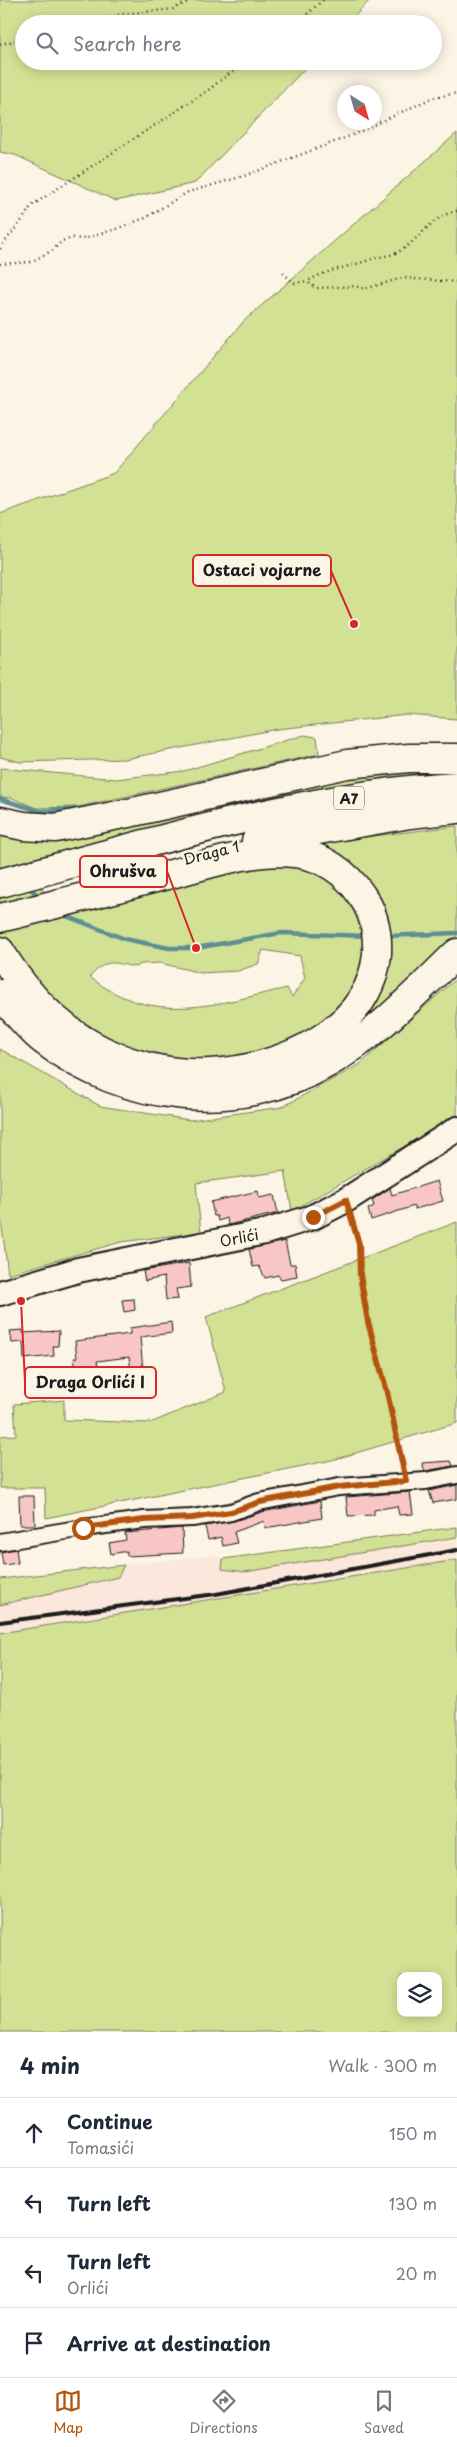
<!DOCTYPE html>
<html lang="en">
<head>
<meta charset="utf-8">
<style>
  body { margin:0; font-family:"Playpen Sans",sans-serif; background:#f2f2f3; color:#1f2937 }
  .controls { position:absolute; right:15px; bottom:15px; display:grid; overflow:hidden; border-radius:10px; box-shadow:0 2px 12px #0003 }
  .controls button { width:45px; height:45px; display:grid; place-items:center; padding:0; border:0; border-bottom:1px solid #e0e1e3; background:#fff; color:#1f2937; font:25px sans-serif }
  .compass { position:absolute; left:337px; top:85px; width:45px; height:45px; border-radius:50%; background:#fff; box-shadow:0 2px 12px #0003; rotate:143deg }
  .stop { position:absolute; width:15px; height:15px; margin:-11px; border:4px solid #b45309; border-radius:50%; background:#fff }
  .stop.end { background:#b45309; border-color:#fff; box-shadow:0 1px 5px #0008 }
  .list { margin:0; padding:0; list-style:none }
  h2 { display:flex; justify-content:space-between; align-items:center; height:65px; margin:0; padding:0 20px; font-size:21px }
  h2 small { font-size:16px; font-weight:400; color:#747a83 }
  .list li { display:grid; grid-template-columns:32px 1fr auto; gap:15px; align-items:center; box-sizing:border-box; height:70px; padding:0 20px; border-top:1px solid #e0e1e3 }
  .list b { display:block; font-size:19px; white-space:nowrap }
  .list p { margin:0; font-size:16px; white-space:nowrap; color:#747a83 }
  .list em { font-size:16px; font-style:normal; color:#747a83 }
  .icon { flex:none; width:28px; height:28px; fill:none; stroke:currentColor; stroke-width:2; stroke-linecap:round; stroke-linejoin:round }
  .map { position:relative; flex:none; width:457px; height:2032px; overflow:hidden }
  .search { position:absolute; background:#fff; box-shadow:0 2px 12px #0003; left:15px; right:15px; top:15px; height:55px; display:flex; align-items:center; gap:12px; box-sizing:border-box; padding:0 18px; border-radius:28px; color:#747a83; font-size:19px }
  .sheet { height:345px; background:#fff }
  nav { display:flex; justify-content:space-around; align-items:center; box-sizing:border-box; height:70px; border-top:1px solid #e0e1e3; background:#fff; font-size:14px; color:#747a83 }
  nav a { display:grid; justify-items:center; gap:2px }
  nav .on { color:#b45309 }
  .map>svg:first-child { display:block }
  .built { fill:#fbe7db }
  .green { fill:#d3e194; stroke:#787e58; fill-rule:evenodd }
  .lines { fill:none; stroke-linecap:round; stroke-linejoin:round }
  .stream { stroke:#5f8f93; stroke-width:4.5 }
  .building { fill:#f8c7c5; stroke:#1c1c1c }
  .street-casing { stroke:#1c1c1c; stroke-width:20 }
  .secondary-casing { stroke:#1c1c1c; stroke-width:28 }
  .highway-casing { stroke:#1c1c1c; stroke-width:31 }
  .path { stroke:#1c1c1c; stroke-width:2.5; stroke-dasharray:1 4; stroke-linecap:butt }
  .street { stroke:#fcf5e5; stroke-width:16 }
  .secondary { stroke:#fcf5e5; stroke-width:24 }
  .highway { stroke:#fcf5e5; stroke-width:28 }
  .rail { stroke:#1c1c1c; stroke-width:4 }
  .route { stroke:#b45309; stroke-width:6 }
  .labels { text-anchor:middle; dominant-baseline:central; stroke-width:5; stroke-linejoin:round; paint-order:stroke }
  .shield { fill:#fcf5e5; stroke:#5f5d58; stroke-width:1 }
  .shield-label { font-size:14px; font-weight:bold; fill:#1c1c1c }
  .street-label { font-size:15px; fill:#1c1c1c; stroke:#fcf5e5 }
  .leader { fill:none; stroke:#d62828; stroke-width:2 }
  .callout-dot { fill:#d62828; stroke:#fcf5e5; stroke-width:2 }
  .callout { fill:#fcf5e5; stroke:#d62828; stroke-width:2 }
  .callout-label { font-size:16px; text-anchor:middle; font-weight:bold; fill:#1c1c1c }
</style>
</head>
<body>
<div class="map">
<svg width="457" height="2032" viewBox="0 0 457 2032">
  <rect width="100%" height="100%" fill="#fcf5e5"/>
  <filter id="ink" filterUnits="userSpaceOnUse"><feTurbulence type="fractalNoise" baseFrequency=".02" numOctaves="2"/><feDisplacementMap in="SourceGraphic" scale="10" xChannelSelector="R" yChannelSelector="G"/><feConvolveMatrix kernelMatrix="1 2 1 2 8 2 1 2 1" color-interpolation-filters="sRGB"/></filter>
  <g filter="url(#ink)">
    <path class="built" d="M457,1537V1560L0,1633V1605L118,1577L124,1565L214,1555L223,1559L222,1569L245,1572Z"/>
    <g class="green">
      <path d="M0,0H370L347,24H24V61H312L195,183L116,201L15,155L0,152Z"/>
      <path d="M457,133V719L407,715L277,729L125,759L20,762L0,757V514L114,473L244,321Z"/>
      <path d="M304,735L317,737L319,754L78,807L36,808L12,798L0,797V768L116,779L184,771Z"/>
      <path d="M457,767V777L15,867L66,909L254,862L313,867L323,842L457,826V936L355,1029L215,1062L164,1059L119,1047L60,1010L0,944V827L347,772ZM263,950L300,956L305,978L292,997L287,988C216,1004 153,1027 90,977C107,957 113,963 136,967L141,964L160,963L201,973L238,971L258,964Z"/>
      <path d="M457,978V1116L292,1211L285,1171L196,1183L201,1232L121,1242L8,1274L0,1212V1049L100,1106L190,1120L282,1107L359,1065Z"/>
      <path d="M457,1222V1423L332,1460L46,1518L45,1488H0V1436L16,1435L14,1404L64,1400V1420L150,1423L226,1392L206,1317Z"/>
      <path d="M457,1527V1537L245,1572L222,1569L223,1559Z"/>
      <path d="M457,1560V2032H0V1633ZM401,1976H438V2013H401Z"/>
      <path d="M124,1565L118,1577L0,1605V1579Z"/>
    </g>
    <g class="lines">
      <g class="stream">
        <path d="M0,799L40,811L80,809"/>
        <path d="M26,885L41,898"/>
        <path d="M61,914L125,939L169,948H196L281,933L368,936"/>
        <path d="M386,936L457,933"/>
      </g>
    </g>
    <g class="building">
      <path d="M437,1181L443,1201L415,1209L414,1206L371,1220L368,1209L374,1206L372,1200L390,1188L392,1195Z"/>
      <path d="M258,1191L259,1198L274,1195L278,1213L228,1225L227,1218L218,1221L217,1216H214L211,1202Z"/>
      <path d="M285,1241L290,1264H295L297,1276L281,1279L278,1275L265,1278L259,1266L253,1267L249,1249Z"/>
      <path d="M189,1263L191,1287L176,1289L178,1299L166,1300L164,1277L145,1281L143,1271Z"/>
      <path d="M134,1299L135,1310L124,1312L122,1300Z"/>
      <path d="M171,1322L172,1333L140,1337L143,1370L131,1371L129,1357L97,1361L101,1384L80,1390L74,1358H77L75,1341L130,1334V1328Z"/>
      <path d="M23,1330V1333L59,1331L58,1346H53L54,1356L24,1359L23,1342L12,1343L10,1331Z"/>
      <path d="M451,1461L453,1466L425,1471L422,1463Z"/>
      <path d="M457,1485V1499L433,1503L429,1491Z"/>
      <path d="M410,1492L413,1514L399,1515L397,1506L374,1510V1515L348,1516L346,1497Z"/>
      <path d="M19,1496H34L35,1525H20Z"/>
      <path d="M320,1501L322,1518L265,1528L264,1521L234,1532L237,1543L223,1546L221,1537L208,1540L205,1526L234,1521L262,1512Z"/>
      <path d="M182,1528L183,1553L127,1556V1551L111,1554L109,1543L126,1540L125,1533Z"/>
      <path d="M16,1549L18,1563L3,1565L1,1552Z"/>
    </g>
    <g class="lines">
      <g class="street-casing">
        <path id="street" d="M0,1542L83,1528L144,1520L192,1518L231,1512L259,1502L339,1487L426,1481L457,1475"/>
      </g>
      <g class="secondary-casing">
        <path id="secondary" d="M0,1293L78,1270L265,1232L313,1217L346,1200L457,1129"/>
      </g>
      <g class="highway-casing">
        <g id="highway">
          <path d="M0,821L24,826L55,828L133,812L347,764L409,758H457"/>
          <path d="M256,841L410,814L457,809"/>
          <path d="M0,883C150,843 302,795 457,786"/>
          <path d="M0,918C59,904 117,888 175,873C214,863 254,849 294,853C322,855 347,873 362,896C374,913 378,932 377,953C371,1031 279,1070 210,1073C169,1075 125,1064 90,1044C52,1022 22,988 0,951"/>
          <path d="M0,994C14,1010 27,1028 44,1041C124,1103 239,1115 328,1063C377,1035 417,991 457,953"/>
        </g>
      </g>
      <g class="path">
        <path d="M84,24L122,14L173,9L191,0"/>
        <path d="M296,24L323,0"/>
        <path d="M0,44L24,39"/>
        <path d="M457,211C432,215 420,240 398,252C391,256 381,256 372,259C351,267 328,269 308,281L310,285L317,288L355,286L365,289L402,278L457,282"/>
        <path d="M0,249C10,233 22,223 31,206L207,91L246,61"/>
        <path d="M0,264L31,262L53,250L62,241L73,238L84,239L119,228L145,218L188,192L244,176L350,136L432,98L457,93"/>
        <path d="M283,273L294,283L308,281"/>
        <path d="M352,1218L359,1244L360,1275L369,1322L387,1392L403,1467"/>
      </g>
      <use href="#street" class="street"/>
      <use href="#secondary" class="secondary"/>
      <use href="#highway" class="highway"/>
      <path class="rail" d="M0,1622L216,1594L457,1550"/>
    </g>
  </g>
  <g class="lines" filter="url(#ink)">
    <path class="route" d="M83,1528L144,1520L192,1518L231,1512L260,1502L339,1487L406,1481L387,1392L368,1322L360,1275L359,1244L346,1200L313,1217"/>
  </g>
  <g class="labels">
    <rect class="shield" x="334" y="786.5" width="30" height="23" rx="4"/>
    <g class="shield-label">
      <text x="349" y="798">A7</text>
    </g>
    <g class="street-label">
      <text transform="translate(211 852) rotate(-14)">Draga 1</text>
      <text transform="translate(239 1237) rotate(-11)">Orlići</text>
    </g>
  </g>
  <path class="leader" d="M354 624L331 571M196 948L167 871M21 1301L25 1382"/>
  <g class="callout-dot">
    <circle cx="354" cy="624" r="5"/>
    <circle cx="196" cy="948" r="5"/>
    <circle cx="21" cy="1301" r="5"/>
  </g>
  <g class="callout">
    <rect x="193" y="555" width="138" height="31" rx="5"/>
    <rect x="80" y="856" width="87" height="31" rx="5"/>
    <rect x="25" y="1367" width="131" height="31" rx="5"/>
  </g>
  <g class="callout-label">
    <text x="262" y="576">Ostaci vojarne</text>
    <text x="123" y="877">Ohrušva</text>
    <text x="90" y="1388">Draga Orlići I</text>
  </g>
</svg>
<div class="controls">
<button><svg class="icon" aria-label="layers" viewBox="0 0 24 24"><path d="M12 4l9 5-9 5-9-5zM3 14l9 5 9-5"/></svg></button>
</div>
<svg class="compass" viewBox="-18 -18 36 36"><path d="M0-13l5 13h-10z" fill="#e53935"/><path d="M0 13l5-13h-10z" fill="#747a83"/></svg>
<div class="stop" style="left:83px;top:1528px"></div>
<div class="stop end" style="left:313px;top:1217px"></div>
<div class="search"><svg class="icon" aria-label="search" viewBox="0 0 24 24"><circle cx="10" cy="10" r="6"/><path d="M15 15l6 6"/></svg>Search here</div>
</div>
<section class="sheet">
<h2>4 min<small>Walk · 300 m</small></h2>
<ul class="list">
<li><svg class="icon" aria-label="ahead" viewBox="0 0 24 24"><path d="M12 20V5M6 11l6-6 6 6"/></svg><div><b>Continue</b><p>Tomasići</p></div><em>150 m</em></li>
<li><svg class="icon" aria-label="left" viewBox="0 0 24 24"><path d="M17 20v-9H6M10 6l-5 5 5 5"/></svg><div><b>Turn left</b></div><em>130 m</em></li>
<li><svg class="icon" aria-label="left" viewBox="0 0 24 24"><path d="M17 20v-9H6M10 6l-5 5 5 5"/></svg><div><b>Turn left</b><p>Orlići</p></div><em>20 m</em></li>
<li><svg class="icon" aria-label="arrive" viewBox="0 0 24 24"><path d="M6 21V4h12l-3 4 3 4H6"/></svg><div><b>Arrive at destination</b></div></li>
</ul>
</section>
<nav>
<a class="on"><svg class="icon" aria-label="map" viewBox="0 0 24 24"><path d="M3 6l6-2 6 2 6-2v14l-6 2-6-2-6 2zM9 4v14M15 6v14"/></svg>Map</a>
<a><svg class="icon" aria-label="directions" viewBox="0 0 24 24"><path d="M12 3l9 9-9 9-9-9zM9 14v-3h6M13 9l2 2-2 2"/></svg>Directions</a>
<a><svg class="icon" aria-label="saved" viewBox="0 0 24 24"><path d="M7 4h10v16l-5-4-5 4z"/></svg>Saved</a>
</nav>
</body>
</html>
